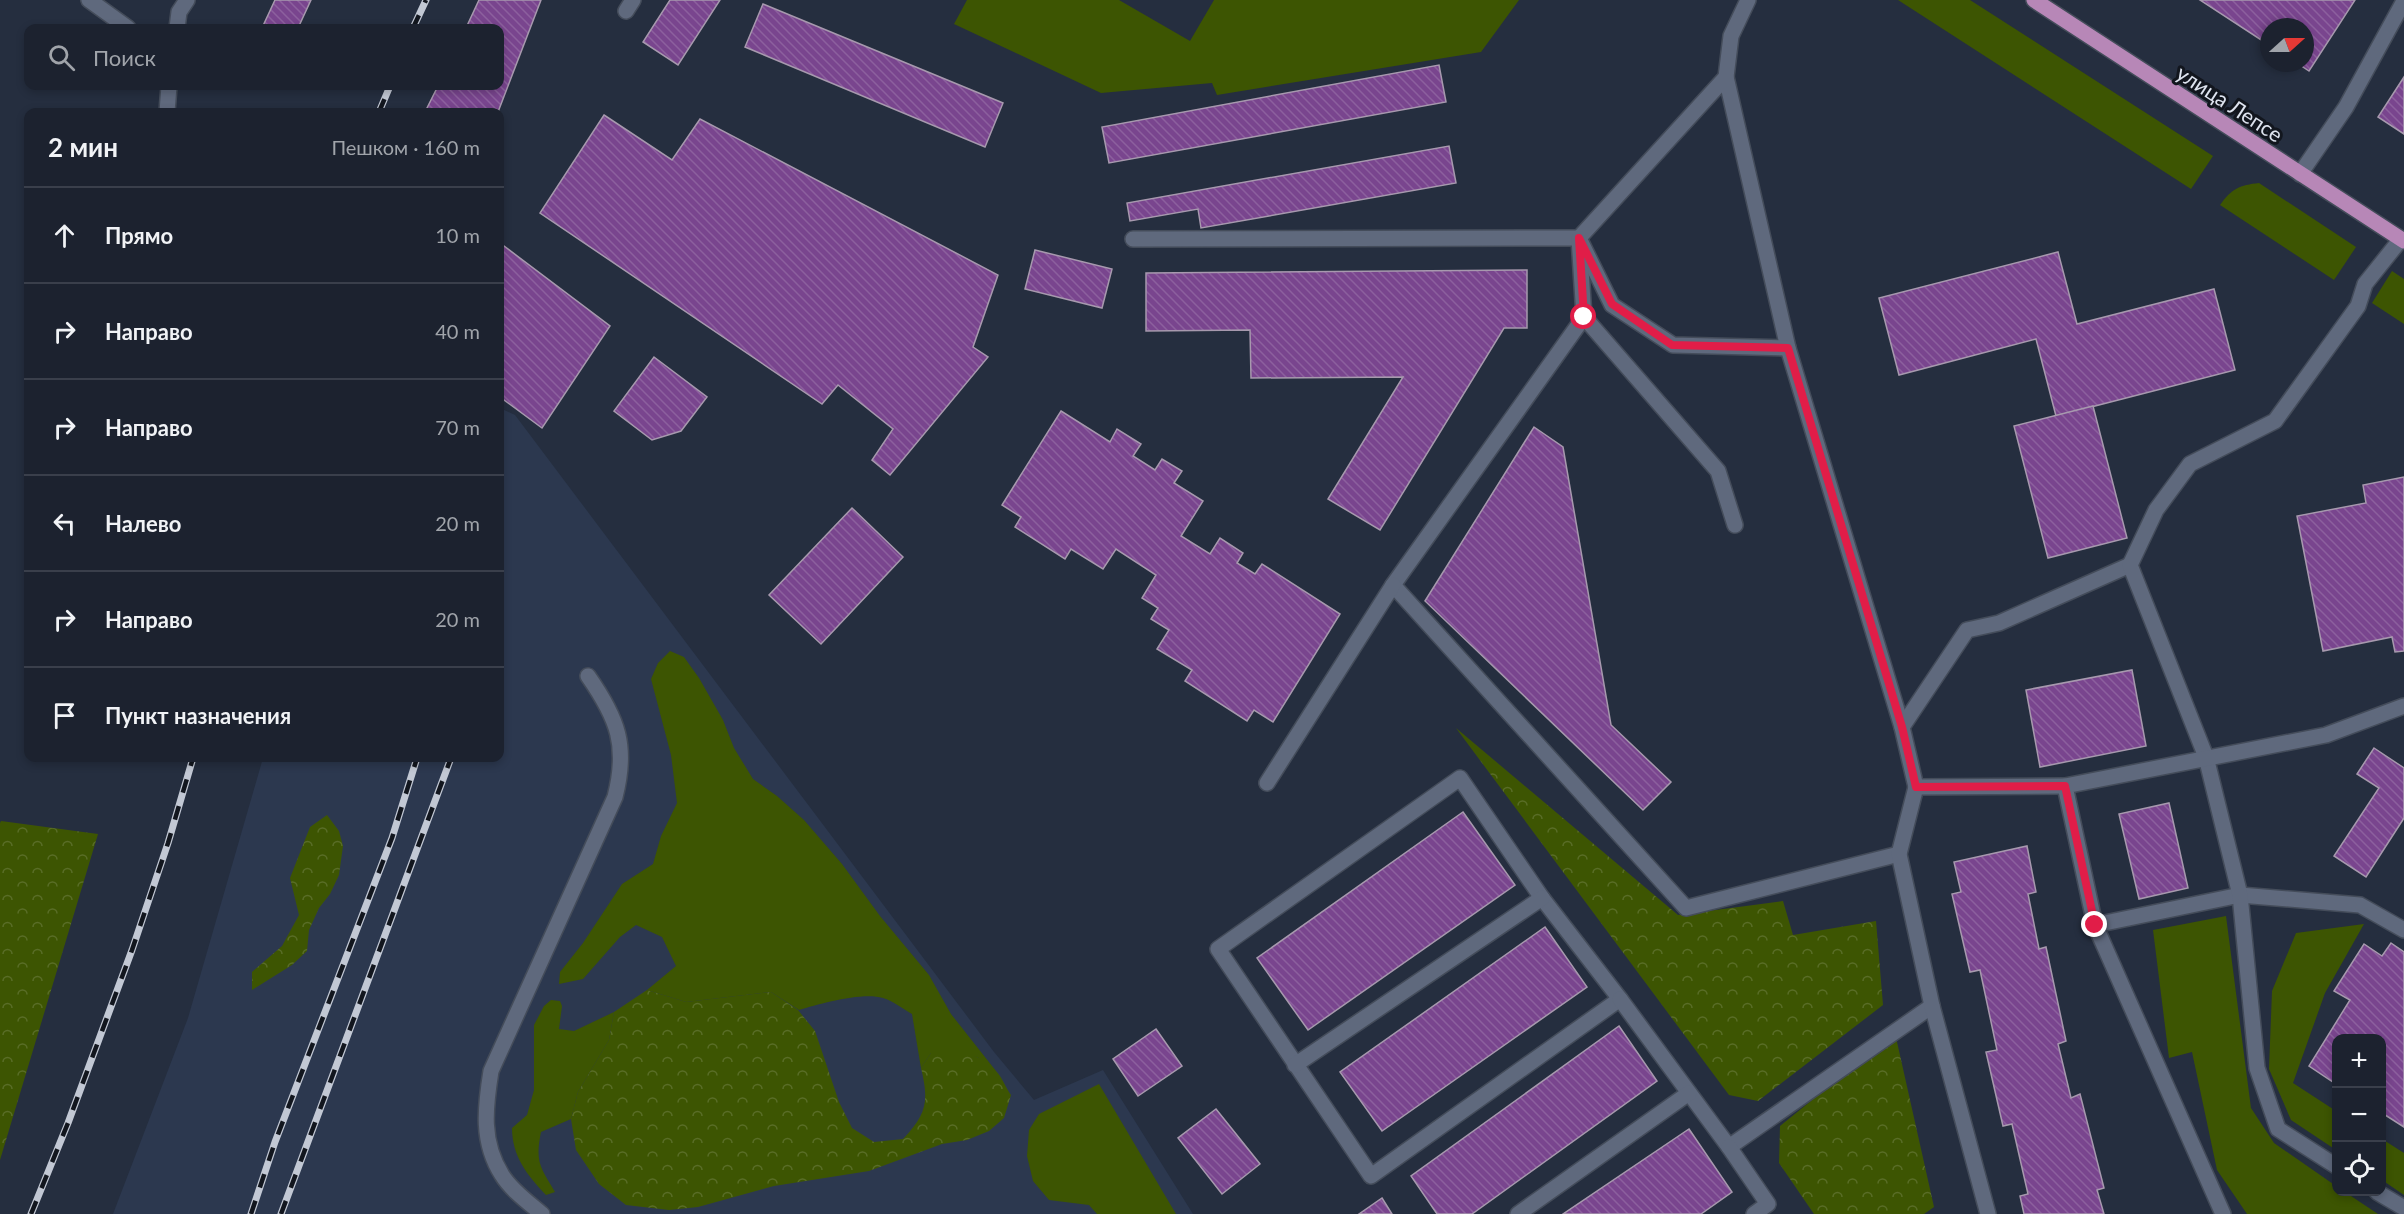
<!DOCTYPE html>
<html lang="ru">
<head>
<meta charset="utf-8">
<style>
  body { margin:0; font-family:Lato,sans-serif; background:#292f3b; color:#f1f3f6 }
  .controls { position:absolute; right:18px; bottom:18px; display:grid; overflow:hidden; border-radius:12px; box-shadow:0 3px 9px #0003 }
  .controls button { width:54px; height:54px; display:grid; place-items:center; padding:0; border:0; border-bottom:2px solid #3a3f4b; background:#1c222f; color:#f1f3f6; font:30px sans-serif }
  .compass { position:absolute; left:2260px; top:18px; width:54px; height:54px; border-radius:50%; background:#1c222f; box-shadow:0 3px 9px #0003; rotate:69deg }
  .stop { position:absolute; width:18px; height:18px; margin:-14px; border:4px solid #e11d48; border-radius:50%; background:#fff }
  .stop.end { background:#e11d48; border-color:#fff; box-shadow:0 2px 6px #0008 }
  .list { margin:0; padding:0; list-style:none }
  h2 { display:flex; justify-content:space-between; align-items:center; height:78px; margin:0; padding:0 24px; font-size:26px }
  h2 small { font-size:20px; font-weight:400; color:#a0a4aa }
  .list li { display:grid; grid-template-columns:39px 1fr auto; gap:18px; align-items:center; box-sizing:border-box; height:96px; padding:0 24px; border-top:2px solid #3a3f4b }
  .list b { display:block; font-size:22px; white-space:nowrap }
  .list em { font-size:20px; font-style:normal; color:#a0a4aa }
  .icon { flex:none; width:33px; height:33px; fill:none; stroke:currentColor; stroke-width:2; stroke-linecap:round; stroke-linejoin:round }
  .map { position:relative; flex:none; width:2404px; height:1214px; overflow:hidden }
  .search { position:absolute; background:#1c222f; box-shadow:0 3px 9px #0003; left:24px; top:24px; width:480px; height:66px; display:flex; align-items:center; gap:15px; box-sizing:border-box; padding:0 21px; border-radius:12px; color:#a0a4aa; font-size:22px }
  .panel { position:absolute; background:#1c222f; box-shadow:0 3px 9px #0003; left:24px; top:108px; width:480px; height:654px; border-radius:12px }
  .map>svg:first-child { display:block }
  .built { fill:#2c384f }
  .green { fill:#3d5502 }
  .forest { fill:url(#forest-crowns) }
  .building { fill:url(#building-back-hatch); stroke:#a799ae; stroke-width:1.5 }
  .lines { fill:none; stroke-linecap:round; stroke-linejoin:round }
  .minor-casing { stroke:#444c5a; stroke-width:18 }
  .major-casing { stroke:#444c5a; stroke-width:18 }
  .minor { stroke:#5f697d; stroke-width:15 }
  .major { stroke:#b787b7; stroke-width:15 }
  .rail-casing { stroke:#c2c8d4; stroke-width:7 }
  .rail { stroke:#12161e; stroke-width:4.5; stroke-dasharray:14; stroke-linecap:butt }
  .route { stroke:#e11d48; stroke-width:8 }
  .labels { text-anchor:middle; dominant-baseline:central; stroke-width:6; stroke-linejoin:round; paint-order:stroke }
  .street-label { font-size:21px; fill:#dee4ef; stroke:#12161e }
</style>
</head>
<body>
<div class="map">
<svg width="2404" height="1214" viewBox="0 0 2404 1214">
  <defs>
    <pattern id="forest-crowns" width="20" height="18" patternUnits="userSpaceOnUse" patternTransform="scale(1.5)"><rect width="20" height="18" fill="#3d5502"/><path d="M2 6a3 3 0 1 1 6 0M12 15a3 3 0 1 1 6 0" fill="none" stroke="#596d27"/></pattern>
    <pattern id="building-back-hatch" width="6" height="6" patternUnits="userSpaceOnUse" patternTransform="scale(1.5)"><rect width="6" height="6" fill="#79458e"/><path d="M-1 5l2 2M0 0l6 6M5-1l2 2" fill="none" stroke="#8c609e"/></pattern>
  </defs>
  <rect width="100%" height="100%" fill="#252e3f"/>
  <path class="built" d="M500,408L515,415L994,1052L1034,1100L1103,1070L1193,1214H113L188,1018L263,758H500Z"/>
  <g class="green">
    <path d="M967,0H1119L1190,41L1214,0H1519L1481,52L1217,95L1212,83L1101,93L954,24Z"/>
    <path d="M1898,0H1970L2213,156L2191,189Z"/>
    <path d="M2259,183L2356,247L2334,280L2220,205C2231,189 2240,185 2259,183Z"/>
    <path d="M2392,271L2404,279V324L2372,303Z"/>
    <path d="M670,651L684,657L699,678L723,720L734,748L753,779L777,796L804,820L842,864L880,916L929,975L951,1014L996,1071L977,1057L931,1053L921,1068L912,1014C903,1009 893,1001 883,998C861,992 820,1004 799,1010L771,992L686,1002L647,990L676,966L662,937L636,925L620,937L583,979L559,984L560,972L583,943L622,884L653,864L661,836L677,803L671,755L651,679L658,663Z"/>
    <path d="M2226,916L2251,1108L2274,1143L2336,1186V1192H2345L2378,1214H2247L2217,1170L2192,1052L2169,1058L2153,930Z"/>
    <path d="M2364,924L2325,993L2293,1083L2336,1111V1150L2291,1120L2269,1069L2272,991L2296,933Z"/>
    <path d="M551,1000L560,1001L562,1006L559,1029L574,1031L614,1012L609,1040L578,1092L571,1119L541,1132C535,1162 540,1167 555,1192L546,1195C527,1175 512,1156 512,1128L527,1115L534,1090V1025L544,1006Z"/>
    <path d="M1099,1084L1176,1214H1097L1089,1205L1049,1200L1033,1181L1027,1156L1029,1130L1039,1114Z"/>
    <path d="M2382,1139L2404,1153V1195L2382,1180Z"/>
  </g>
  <g class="forest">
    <path d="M1456,728L1678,915L1783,901L1793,935L1876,921L1883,1005L1758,1101L1729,1095Z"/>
    <path d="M327,815L339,831L343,846L339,875L330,894L319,908L309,930L307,951L292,965L252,990V972L282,946L299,915L290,878L310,827Z"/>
    <path d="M1,821L98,834L0,1160V823Z"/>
    <path d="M647,990L686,1002L771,992L798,1010L815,1031L839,1102L852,1128L874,1142L903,1139C927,1114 929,1101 921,1068L931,1053C953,1050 980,1052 996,1071C1002,1077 1006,1088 1011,1095L1004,1118L989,1131L967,1140L942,1144L869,1171L774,1186L698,1207L669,1210L626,1205L599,1184L576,1150L571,1119L578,1092L609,1040L614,1012Z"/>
    <path d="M1895,1033L1934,1207L1924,1214H1814L1779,1163L1780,1126Z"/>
  </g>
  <g class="building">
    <path d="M275,0H311L298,28H262Z"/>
    <path d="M479,0H541L498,112H425L438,86H500V28H466Z"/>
    <path d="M670,0H720L678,65L643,42Z"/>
    <path d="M2200,0H2355L2309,71L2297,63H2305V27H2269V45Z"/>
    <path d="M763,4L1003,103L985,147L745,47Z"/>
    <path d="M1439,65L1446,102L1109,163L1102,127Z"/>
    <path d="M2404,77V134L2378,117Z"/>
    <path d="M604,115L672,160L700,119L998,275L973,347L988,357L890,475L872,460L893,429L838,385L822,404L540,213Z"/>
    <path d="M1449,146L1456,183L1201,228L1198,209L1130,221L1127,203Z"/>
    <path d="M500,243L610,326L542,428L500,397Z"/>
    <path d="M1035,250L1112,269L1102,308L1025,289Z"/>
    <path d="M2058,252L2077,324L2214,289L2235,370L2056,416L2036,339L1899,375L1879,298Z"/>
    <path d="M1527,270V328H1504L1380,530L1328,499L1403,377L1251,378L1250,330L1146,331V273Z"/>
    <path d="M654,357L707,397L681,431L652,440L614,411Z"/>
    <path d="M2093,406L2127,538L2048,558L2014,426Z"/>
    <path d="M1061,411L1110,442L1117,429L1141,444L1133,456L1155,470L1162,459L1182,471L1174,483L1203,501L1181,536L1210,554L1220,538L1243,553L1237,563L1255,574L1262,564L1340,614L1273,722L1254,710L1247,721L1185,681L1192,670L1157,649L1169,630L1151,619L1158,608L1142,598L1156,575L1116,549L1103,569L1071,549L1065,559L1015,527L1021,517L1002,505Z"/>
    <path d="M1534,427L1563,447L1611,725L1671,782L1643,810L1425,601Z"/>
    <path d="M2404,477V651L2395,652L2392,637L2323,651L2297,516L2366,503L2363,485Z"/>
    <path d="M852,508L903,557L821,644L769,595Z"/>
    <path d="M2132,670L2146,746L2040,767L2026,690Z"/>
    <path d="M2374,748L2404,768V818L2366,877L2334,856L2379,788L2357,774Z"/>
    <path d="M2169,803L2188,888L2139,899L2119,814Z"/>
    <path d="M1463,812L1515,885L1308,1030L1257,958Z"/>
    <path d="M2027,846L2036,892L2028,894L2039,949L2046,947L2066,1041L2058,1044L2071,1098L2080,1094L2104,1188L2097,1190L2104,1214H2024L2020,1196L2028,1194L2012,1124L2003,1126L1986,1052L1997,1050L1980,970L1970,972L1952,894L1961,892L1954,862Z"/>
    <path d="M1545,927L1587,987L1382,1131L1340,1072Z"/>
    <path d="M2391,943L2404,952V1127L2382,1113V1038H2336V1084L2309,1066L2350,1000L2334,991L2364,944L2382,956Z"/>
    <path d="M1619,1026L1657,1081L1472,1214H1437L1411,1176Z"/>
    <path d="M1156,1029L1182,1066L1138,1096L1113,1059Z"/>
    <path d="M1216,1109L1260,1164L1222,1194L1178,1138Z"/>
    <path d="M1689,1129L1732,1192L1701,1214H1563Z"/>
    <path d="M1382,1198L1392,1214H1359Z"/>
  </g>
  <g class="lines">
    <g class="minor-casing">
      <g id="minor">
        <path d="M89,0L128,28"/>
        <path d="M626,11L633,0"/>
        <path d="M177,28L179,12L187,0"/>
        <path d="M1726,77L1788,348L1902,727"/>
        <path d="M167,112L169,86"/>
        <path d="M2300,174L2346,107L2404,1"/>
        <path d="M1133,239L1579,238L1612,305L1673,345L1788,348"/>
        <path d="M1584,317L1393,585L1686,908L1899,854"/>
        <path d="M1735,525L1718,471L1584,317L1579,238L1726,77L1731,36L1748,0"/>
        <path d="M1460,778L1542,898L1620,999L1371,1176L1218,949Z"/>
        <path d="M1267,783L1393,585"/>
        <path d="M1916,787L1902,727L1967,630L1999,623L2130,565"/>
        <path d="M2095,925L2240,895L2360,905L2404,930"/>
        <path d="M1620,999L1729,1147L1932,1006"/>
        <path d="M1295,1065L1542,898"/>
        <path d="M1729,1147L1768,1204L1754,1214"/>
        <path d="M2336,1166L2278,1129L2257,1068L2240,895L2206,757L2130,565L2156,510L2190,464L2275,421L2358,306L2365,284L2401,239"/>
        <path d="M2377,1192L2404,1208"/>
        <path d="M542,1214C529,1203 511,1190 502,1175C481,1142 485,1108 491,1071L615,797C628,746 618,719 588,676"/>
        <path d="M1518,1214L1689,1093"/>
        <path d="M1988,1214L1932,1006L1899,854L1916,787L2065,786"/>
        <path d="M2223,1214L2095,925L2065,786L2326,735L2404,706"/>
      </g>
    </g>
    <g class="major-casing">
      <path id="major" d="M2034,0L2404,241"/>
    </g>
    <use href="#minor" class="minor"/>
    <use href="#major" class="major"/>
    <g class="rail-casing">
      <g id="rail">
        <path d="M413,28L426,0"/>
        <path d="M379,112L390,86"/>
        <path d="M31,1214L68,1123L132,950L168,843L193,758"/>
        <path d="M251,1214L275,1142L392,838L417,758"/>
        <path d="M281,1214L451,758"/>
      </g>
    </g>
    <use href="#rail" class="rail"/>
  </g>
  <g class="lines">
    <path class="route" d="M1584,317L1579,238L1612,304L1672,345L1788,348L1902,727L1916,787L2065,786L2095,925"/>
  </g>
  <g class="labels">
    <g class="street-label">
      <text transform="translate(2230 103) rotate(33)">улица Лепсе</text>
    </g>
  </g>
</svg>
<div class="controls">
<button>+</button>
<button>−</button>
<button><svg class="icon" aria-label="locate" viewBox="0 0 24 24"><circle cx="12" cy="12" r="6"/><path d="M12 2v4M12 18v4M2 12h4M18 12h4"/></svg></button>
</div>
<svg class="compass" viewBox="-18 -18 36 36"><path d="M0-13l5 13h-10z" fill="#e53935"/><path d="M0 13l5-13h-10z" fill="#a0a4aa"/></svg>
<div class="stop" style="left:1584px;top:317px"></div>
<div class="stop end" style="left:2095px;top:925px"></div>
<div class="search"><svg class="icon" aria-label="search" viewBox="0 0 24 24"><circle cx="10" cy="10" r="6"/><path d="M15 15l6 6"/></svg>Поиск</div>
<section class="panel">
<h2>2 мин<small>Пешком · 160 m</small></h2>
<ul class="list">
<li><svg class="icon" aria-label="ahead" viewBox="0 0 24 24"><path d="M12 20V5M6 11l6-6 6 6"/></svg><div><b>Прямо</b></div><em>10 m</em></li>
<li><svg class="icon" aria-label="right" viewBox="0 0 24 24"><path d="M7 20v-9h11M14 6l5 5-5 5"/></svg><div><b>Направо</b></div><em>40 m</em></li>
<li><svg class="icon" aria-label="right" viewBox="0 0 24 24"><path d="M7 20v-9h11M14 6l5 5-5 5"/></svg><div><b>Направо</b></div><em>70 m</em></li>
<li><svg class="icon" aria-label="left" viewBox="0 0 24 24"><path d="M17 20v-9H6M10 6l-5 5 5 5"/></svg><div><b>Налево</b></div><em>20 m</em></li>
<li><svg class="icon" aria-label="right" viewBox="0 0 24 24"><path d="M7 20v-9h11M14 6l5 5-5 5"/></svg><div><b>Направо</b></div><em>20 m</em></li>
<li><svg class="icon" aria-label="arrive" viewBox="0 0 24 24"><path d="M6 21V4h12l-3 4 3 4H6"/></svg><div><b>Пункт назначения</b></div></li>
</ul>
</section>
</div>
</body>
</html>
